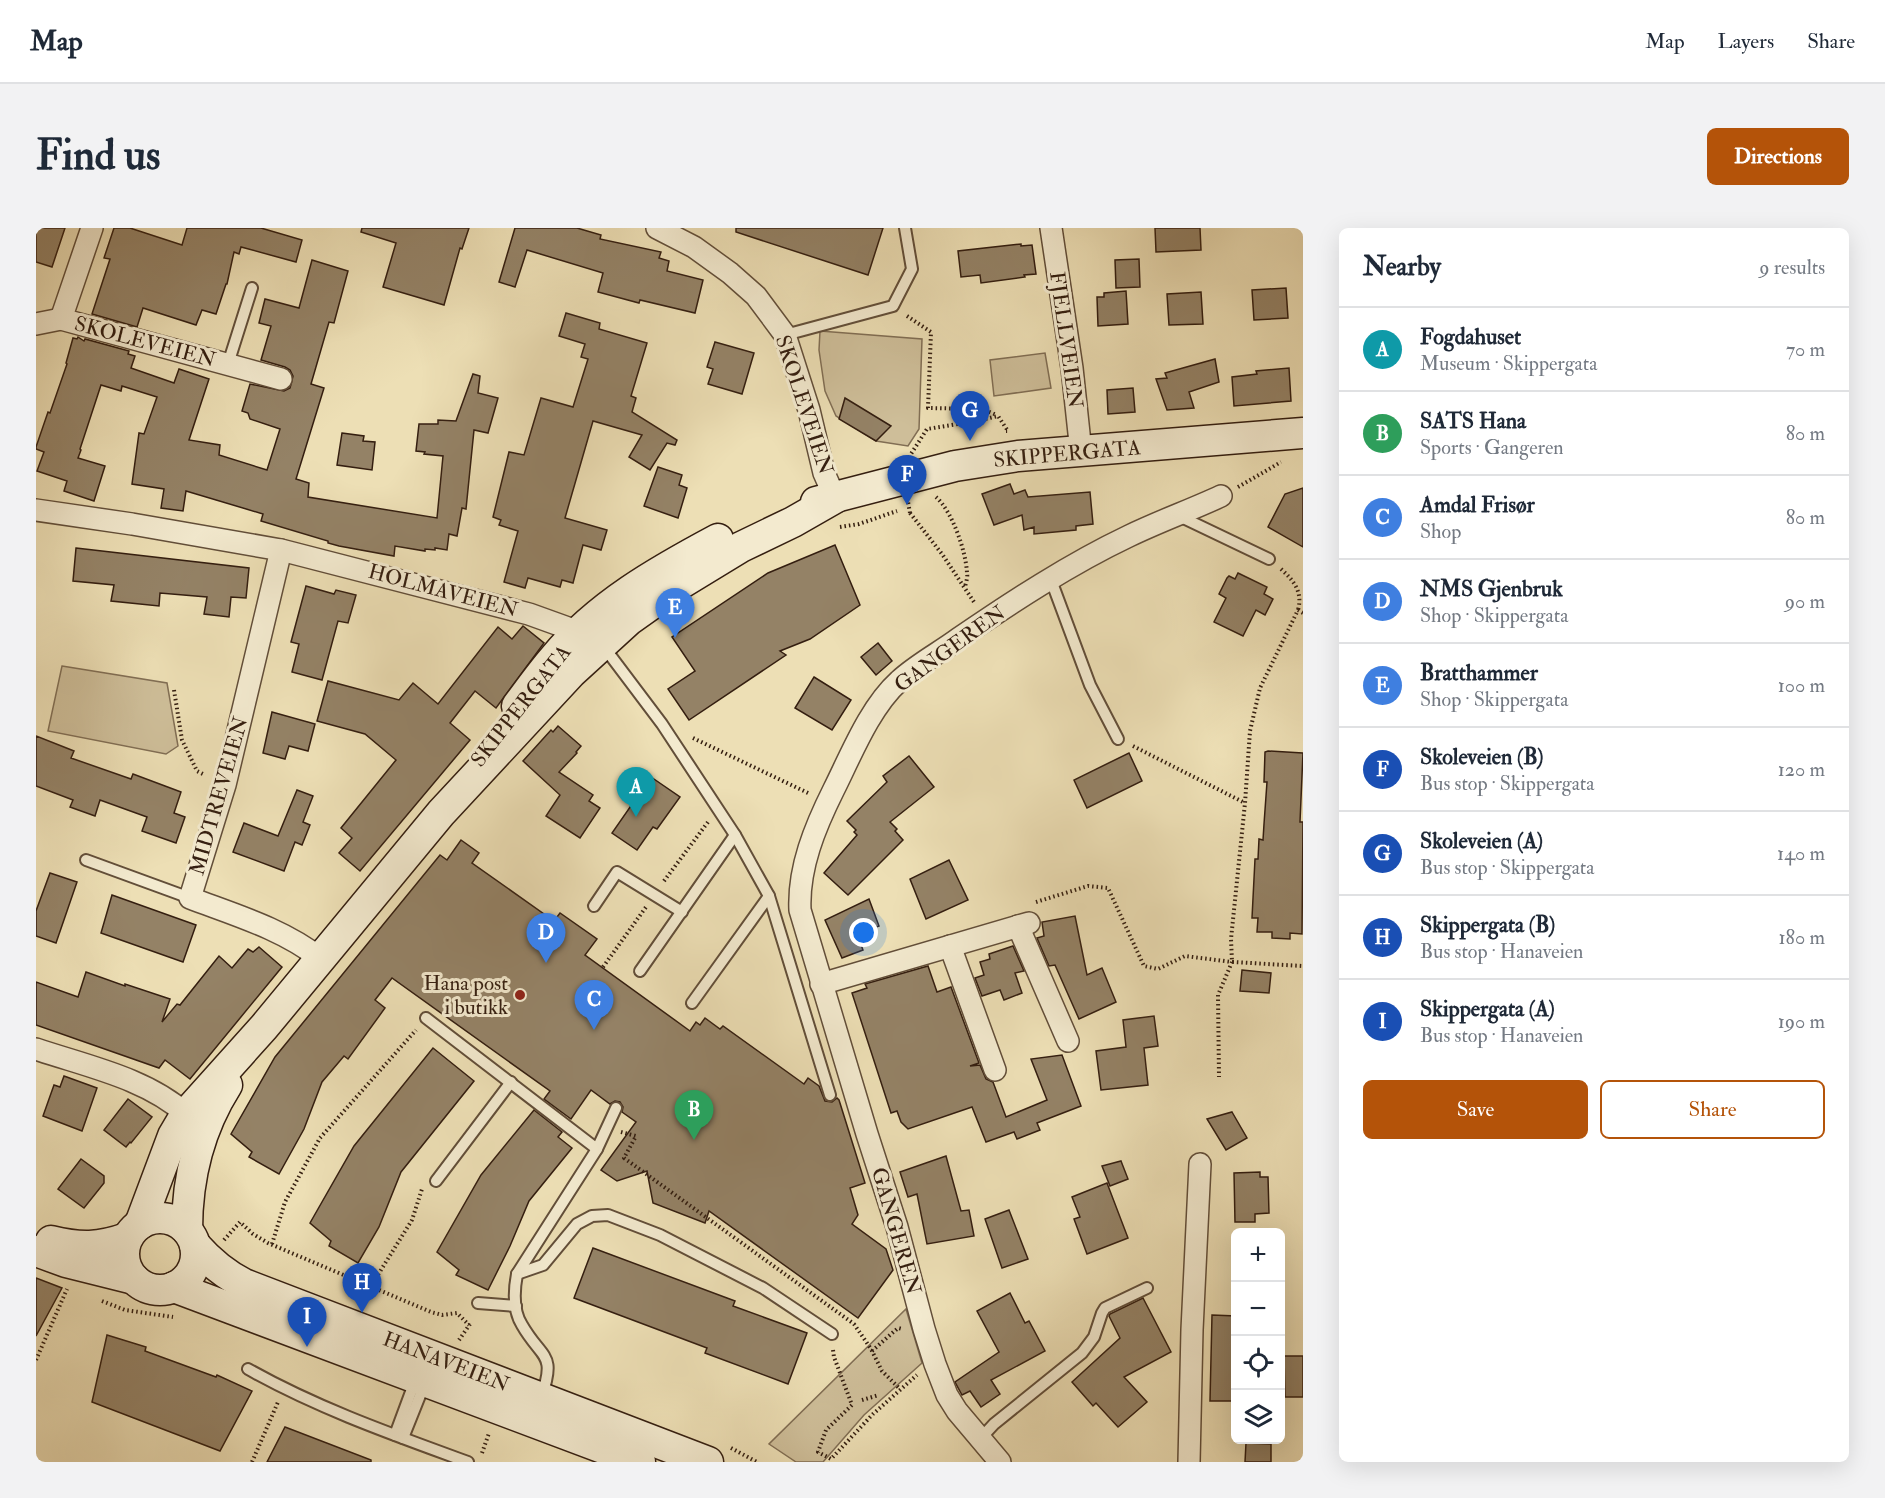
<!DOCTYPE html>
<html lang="en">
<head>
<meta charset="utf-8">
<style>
  body { margin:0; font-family:"IM FELL Double Pica",serif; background:#f2f2f3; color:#1f2937 }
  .controls { position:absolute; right:18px; bottom:18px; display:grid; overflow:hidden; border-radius:9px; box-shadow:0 6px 24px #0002 }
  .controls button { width:54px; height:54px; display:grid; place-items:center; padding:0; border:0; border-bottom:2px solid #e0e1e3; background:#fff; color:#1f2937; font:30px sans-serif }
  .you { position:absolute; left:828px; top:705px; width:21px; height:21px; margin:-15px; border:4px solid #fff; border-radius:50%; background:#1a73e8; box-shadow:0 0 0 9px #1a73e833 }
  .badge { display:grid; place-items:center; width:39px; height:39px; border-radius:50%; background:#b45309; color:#fff; font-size:20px; font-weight:700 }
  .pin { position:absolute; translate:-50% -50px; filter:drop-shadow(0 2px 3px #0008) }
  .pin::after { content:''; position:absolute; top:32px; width:21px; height:18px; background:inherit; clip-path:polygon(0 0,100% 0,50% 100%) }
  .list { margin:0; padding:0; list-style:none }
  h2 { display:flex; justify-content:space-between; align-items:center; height:78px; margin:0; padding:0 24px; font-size:26px }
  h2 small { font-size:20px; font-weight:400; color:#747a83 }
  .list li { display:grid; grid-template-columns:39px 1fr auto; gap:18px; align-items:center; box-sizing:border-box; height:84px; padding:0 24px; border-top:2px solid #e0e1e3 }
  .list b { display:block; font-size:22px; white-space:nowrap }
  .list p { margin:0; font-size:20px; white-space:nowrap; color:#747a83 }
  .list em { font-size:20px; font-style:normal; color:#747a83 }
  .actions { display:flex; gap:12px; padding:18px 24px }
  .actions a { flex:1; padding:14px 0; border:2px solid #b45309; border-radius:9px; text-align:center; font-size:21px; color:#b45309 }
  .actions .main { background:#b45309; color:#fff }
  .icon { flex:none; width:33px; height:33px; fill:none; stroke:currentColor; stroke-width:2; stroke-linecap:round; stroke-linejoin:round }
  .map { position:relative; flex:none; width:1267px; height:1234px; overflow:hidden; border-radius:9px }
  header { display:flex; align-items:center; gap:36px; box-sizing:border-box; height:84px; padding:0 30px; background:#fff; border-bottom:2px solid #e0e1e3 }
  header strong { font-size:28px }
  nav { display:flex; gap:33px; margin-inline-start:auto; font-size:21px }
  .intro { display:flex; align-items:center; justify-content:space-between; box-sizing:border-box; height:144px; padding:0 36px }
  h1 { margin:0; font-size:42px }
  .button { padding:15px 27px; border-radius:9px; background:#b45309; color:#fff; font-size:21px; font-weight:700 }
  main { display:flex; gap:36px; padding:0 36px }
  aside { flex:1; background:#fff; border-radius:9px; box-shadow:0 6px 24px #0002 }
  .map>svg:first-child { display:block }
  .green { fill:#cebe99; stroke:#816e54; stroke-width:1.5 }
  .building { fill:#948266; stroke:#341e10; stroke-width:1.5 }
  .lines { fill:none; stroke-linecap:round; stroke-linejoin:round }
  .service-casing { stroke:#624e39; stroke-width:14 }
  .minor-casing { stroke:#624e39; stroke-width:24 }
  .secondary-casing { stroke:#341e10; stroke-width:33 }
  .path { stroke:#341e10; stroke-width:4; stroke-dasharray:1.5 3; stroke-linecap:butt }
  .service { stroke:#f3eacf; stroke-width:10 }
  .minor { stroke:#f3eacf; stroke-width:21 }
  .secondary { stroke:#f3eacf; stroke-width:30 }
  .path-bridge { stroke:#341e10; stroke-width:4; stroke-dasharray:1.5 3; stroke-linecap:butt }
  .poi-dot { fill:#8f2418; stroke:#f3eacf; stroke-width:2 }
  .labels { text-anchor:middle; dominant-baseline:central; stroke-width:6; stroke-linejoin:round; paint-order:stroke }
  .street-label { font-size:21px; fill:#341e10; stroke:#f3eacf }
  .poi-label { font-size:21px; fill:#341e10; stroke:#f3eacf; text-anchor:end }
</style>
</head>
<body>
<header>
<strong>Map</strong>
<nav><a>Map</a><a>Layers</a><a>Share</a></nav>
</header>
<div class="intro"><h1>Find us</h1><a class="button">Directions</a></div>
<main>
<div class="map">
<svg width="1267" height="1234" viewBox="0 0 1267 1234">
  <rect width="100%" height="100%" fill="#eddfb5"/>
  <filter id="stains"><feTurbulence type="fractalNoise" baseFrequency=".00333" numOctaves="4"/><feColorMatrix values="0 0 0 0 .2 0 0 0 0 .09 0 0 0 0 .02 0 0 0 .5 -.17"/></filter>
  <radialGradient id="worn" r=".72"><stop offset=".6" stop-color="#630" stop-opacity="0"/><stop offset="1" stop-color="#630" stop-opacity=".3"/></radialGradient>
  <g class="green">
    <path d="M784,103L886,111L883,201L872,218L840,213L800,188L789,163L783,122Z"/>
    <path d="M1009,125L1015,160L958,168L954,132Z"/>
    <path d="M26,438L131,455L142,518L130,526L12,503Z"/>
    <path d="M870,1081L886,1135L828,1187L787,1234H760L733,1216Z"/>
  </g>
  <g class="building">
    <path d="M0,0H29L16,39L0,34Z"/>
    <path d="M78,0H94L146,17L151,0H225L266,12L260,34L205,19L203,26L198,24L191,56H190L180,86L166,82L160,97L107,80L101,99L56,86L74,31L68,30Z"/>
    <path d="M326,0H433L426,21L424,20L408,77L347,59L360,15L325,4Z"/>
    <path d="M479,0H541L565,7L564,11L625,24L623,30L633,33L631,43L667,52L659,85L604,72L603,75L562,64L567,45L491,22L479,59L463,54Z"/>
    <path d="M700,0H847L832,47L700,4Z"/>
    <path d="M1119,0H1164L1165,22L1120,24Z"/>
    <path d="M985,16V18L996,17L1000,46L988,47L989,49L945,55L944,47L925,49L922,23Z"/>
    <path d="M1103,31L1104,59L1080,60L1079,32Z"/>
    <path d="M276,32L312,43L298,95L293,94L275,156L288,160L260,251L273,255L272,269L401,290L407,228L388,226L389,224L380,223L383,196H402V192L420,193L437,146L444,148L442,165L462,170L452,205L438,202L430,281L426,280L421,308L413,306L411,322L399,320V322L389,321V323L359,318L358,328L303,318L292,315V313L225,293L227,286L150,263L147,283L125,280L128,261L96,256L103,205L108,206L121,169L86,158L85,163L65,157L44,221L45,222L42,230L69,238L58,273L28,263L31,253L1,243L8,224L0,221V219L12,184L14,185L31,136L30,135L37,110L41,111L42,109L48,113L49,111L93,123L92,126L99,128L95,140L138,155L143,141L173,151L153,212L184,217L183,227L231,242L244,201L214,191L212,185L206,183L214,156L248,163L254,160L257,148L254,142L249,139L225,132L235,98L223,95L229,71L263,80Z"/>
    <path d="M1250,60L1252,90L1218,92L1216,62Z"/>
    <path d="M1090,63L1092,96L1062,98L1061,69H1068V65Z"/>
    <path d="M1165,64L1167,96L1133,97L1131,66Z"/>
    <path d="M530,85L564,95L563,101L611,115L595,168L600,170L596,184L641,212L639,217L631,215L614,242L593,229L606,207L557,193L529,290L571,302L565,322L547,317L537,355L526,352L524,359L492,350L489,360L468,354L482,303L463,297L465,292L457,289L473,224L488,227L505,170L537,179L552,131L545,129L549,116L523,108Z"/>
    <path d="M679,114L718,125L706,166L672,156L677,141L671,139Z"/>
    <path d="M1179,131L1183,154L1153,164L1158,180L1131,182L1120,151L1131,150L1129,145Z"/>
    <path d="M1253,140L1255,173L1198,178L1196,149L1221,146L1220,143Z"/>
    <path d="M1097,160L1099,184L1072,186L1071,162Z"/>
    <path d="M809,170L855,198L840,213L803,191Z"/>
    <path d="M306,205L328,208L327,213L339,214L336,242L301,237Z"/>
    <path d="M622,239L646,247L643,257L651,260L642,290L608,278Z"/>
    <path d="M974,256L978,266L989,262L992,269L1054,264L1057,296L1040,298V302L998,306V299L988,302L986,287L958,297L946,266Z"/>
    <path d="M1267,260V319L1232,299L1249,266Z"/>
    <path d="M799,317L824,377L774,411L744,423L750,427L653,492L632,461L659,443L636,409L732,345Z"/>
    <path d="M40,320L213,340L210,370L195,369L193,389L168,386L171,369L124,365L123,378L75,373L78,357L37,353Z"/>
    <path d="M1202,345L1231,359L1228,366L1237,371L1229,387L1220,382L1207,408L1178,394L1190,370L1183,366L1191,350L1193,348L1199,351Z"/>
    <path d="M270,358L298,366L300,362L320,367L312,395L302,393L286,452L256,444L263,416L255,414Z"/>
    <path d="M487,398L508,415L460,480L439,463L414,495L434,512L324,643L303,625L316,610L305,600L360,532L329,506L281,493L292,453L363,472L377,455L402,476L462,399L476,411Z"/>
    <path d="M842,415L856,433L840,447L825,429Z"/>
    <path d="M778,449L815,472L796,502L759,480Z"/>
    <path d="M236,484L279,496L272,523L253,518L249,531L227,525Z"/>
    <path d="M522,498L545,518L540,524L541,525L523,544L557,567L553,573L564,580L544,610L510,588L524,567L487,533L515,502L517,504Z"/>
    <path d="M0,508L38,523L35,530L95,551L97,546L145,564L138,585L149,589L140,615L106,603L111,589L64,572L59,588L34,579L37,572L0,558Z"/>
    <path d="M1232,523L1267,525L1264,594H1267L1266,706L1254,705V711L1236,710V704H1221L1222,690H1216L1219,631H1222L1223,611L1227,612L1228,596L1231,554H1228L1229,524Z"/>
    <path d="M1093,525L1106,553L1051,580L1038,552Z"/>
    <path d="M873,528L898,559L854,594L861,601L859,603L867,612L812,667L788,645L821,607L818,604L820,602L811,593L851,554L847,548Z"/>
    <path d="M615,549L644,569L621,601L617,599L601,622L576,605Z"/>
    <path d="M261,562L277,568L267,594L274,597L266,617L259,614L248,643L197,624L208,595L242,608Z"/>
    <path d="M425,612L443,625L436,635L518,693L524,685L561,711L549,727L654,803L660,794L664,797L669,790L684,801L687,798L768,856L772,850L783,858L789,873L796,874L801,870L803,872L829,955L814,960L822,987L816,996L850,1021L857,1042L822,1090L673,983L669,995L617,975L611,943L581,953L565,942L600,894L586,884L587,879L584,874L579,873L574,876L555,862L535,891L508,871L514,863L356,750L339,772L349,780L312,831L308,828L286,854L268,901L243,946L213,929L216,924L195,906L239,829L404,627L411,632Z"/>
    <path d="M913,632L932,672L890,691L874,651Z"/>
    <path d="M14,645L41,654L20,715L0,708V683Z"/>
    <path d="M76,667L160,697L147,734L65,705Z"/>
    <path d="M833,671L843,698L821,706L827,722L806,730L789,692Z"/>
    <path d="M1039,688L1051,747L1066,740L1080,774L1043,791L1019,737L1013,738L1001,710L1008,708L1006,694Z"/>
    <path d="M977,718L988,743L979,745L986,765L968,772L964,762L946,768L939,750L948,747L944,734L954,731L953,726Z"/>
    <path d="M223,719L246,739L154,851L129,832L123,840L0,797V754L42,769L50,744L89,758V756L134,771L126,794L141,776L144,777L183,728L196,740L212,721L217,724Z"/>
    <path d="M892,738L901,764L915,759L943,835L934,838L944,837L950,851L957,854L970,889L1011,872L995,831L1026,827L1045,878L1001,895L1004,902L981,911L978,904L950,914L936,879L872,901L865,894L861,883L855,885L816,765L831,760L829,756Z"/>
    <path d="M1206,742L1235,745L1233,765L1204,763Z"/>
    <path d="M1118,788L1122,818L1108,820L1112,857L1065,862L1060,823L1090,819L1087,792Z"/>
    <path d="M397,820L438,853L365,944L343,999L322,1035L293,1018L295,1013L274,995L318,918Z"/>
    <path d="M28,848L61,860L46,903L7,888L18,857L24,859Z"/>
    <path d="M92,871L116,889L95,915L94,914L90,919L68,902Z"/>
    <path d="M498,882L526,904L522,909L536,920L493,973L474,1018L452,1062L420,1047L423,1042L401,1024L445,947Z"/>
    <path d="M1196,884L1211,910L1190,922L1171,891Z"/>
    <path d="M910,928L925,983L933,982L938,1008L891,1016L881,966L872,969L864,944Z"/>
    <path d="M45,931L68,948V955L48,980L22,961Z"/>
    <path d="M1085,933L1092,951L1074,958L1066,938Z"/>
    <path d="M1224,944V949H1232L1233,985L1219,986V994H1199L1198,945Z"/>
    <path d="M1071,955L1092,1010L1051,1026L1038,991L1044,989L1036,969Z"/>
    <path d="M973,982L992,1031L966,1040L949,991Z"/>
    <path d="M557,1020L699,1073L697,1078L771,1105L752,1156L669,1125L671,1120L538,1070Z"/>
    <path d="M0,1050L26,1060L0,1108Z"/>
    <path d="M974,1065L989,1095L993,1093L1009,1123L955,1152L964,1166L945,1179L934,1163L926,1167L919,1154L963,1124L941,1083Z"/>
    <path d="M1107,1070L1135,1124L1088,1149L1111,1174L1082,1199L1060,1175L1057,1178L1036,1154L1084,1110L1073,1088L1074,1086Z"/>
    <path d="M1176,1087L1200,1088V1173H1174Z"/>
    <path d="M71,1107L110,1119L109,1123L180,1149L181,1147L216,1163L184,1223L56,1174Z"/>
    <path d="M1248,1128H1267V1169H1249Z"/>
    <path d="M249,1199L335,1232V1234H231Z"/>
    <path d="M1210,1215L1235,1216V1234H1209Z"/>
  </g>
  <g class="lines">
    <g class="service-casing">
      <g id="service">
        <path d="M749,107L857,78L876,41L869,0"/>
        <path d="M192,136L216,60"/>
        <path d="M1141,287L1233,331"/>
        <path d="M1015,352L1054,457L1082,511"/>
        <path d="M565,418L574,427L626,496L699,607L733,668L794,867"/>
        <path d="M50,632L154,670"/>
        <path d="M558,678L581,644L646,684"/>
        <path d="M604,743L699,607"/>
        <path d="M656,775L733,668"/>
        <path d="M390,790L561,921"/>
        <path d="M400,953L475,854"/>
        <path d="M481,1046L507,1037L541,996L556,988L572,987L624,1007L727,1060L796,1106"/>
        <path d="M442,1075L480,1078"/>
        <path d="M212,1141C281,1180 358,1207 432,1234"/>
        <path d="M505,1170C521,1124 506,1132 486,1097C477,1083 478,1062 481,1046L561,921L580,880"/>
        <path d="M359,1207L379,1153"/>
        <path d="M367,1210L389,1155"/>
        <path d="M945,1210L958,1196L1046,1125L1058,1109L1066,1085L1069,1080L1111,1060"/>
      </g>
    </g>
    <g class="minor-casing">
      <g id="minor">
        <path d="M56,0L25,91L245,151"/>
        <path d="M621,0L658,19L694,45L720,68L749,107L773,182L788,245L799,270"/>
        <path d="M1015,0L1036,140L1045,224"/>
        <path d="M0,96L25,91"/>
        <path d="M0,282L96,296L245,322L189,557L154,670C199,687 247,701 285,731"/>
        <path d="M245,322L493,386L543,404L552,410"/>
        <path d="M982,698L1032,813"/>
        <path d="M914,718L959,842"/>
        <path d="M785,756L993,695"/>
        <path d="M0,821C50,838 110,850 150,886"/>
        <path d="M964,1234L921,1183L911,1167L899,1136L888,1101L861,999L831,906L764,682C762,640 779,599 798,561C815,527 834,479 863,453C880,437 903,425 922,411C976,374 1034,336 1093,308C1124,293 1155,282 1185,268"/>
        <path d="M1153,1234L1156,1102L1164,936"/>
      </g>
    </g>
    <g class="secondary-casing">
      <g id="secondary">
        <path d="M780,274L919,238L982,228L1267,205"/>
        <path d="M481,478C493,462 505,445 518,430C562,377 622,343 682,311"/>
        <circle cx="124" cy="1026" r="36"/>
        <path d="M104,996L137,908L150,886L228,799L405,585L535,445L593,392L641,358L705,319L757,294L799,270"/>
        <path d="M151,1002C151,950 163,901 191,857"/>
        <path d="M15,1013C44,1020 63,1020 91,1010"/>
        <path d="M159,1017C174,1034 188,1046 208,1056L672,1234"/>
        <path d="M0,1023L30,1034L98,1051"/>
        <path d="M138,1059L604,1234"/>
      </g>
    </g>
    <g class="path">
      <path d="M871,88L895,104L892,180L946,181L961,187"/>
      <path d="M941,193L962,188L972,203H970"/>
      <path d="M1202,259L1245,234"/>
      <path d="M900,269C916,283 930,323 931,345C932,349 930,354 929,359"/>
      <path d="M874,285L906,326L938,374"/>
      <path d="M804,299L823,296L861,283"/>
      <path d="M1245,341C1258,353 1267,364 1262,382"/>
      <path d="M1267,385L1262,382L1224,460L1214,503L1209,575L1195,711L1196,734L1267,738"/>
      <path d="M138,462L146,512L161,543L169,547"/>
      <path d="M657,510L772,565"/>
      <path d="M1097,518L1209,575"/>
      <path d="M628,653L672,594"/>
      <path d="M1000,674L1052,658L1072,660L1108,738L1122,741L1149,728L1196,734L1182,767L1183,849"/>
      <path d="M567,739L610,679"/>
      <path d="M585,904L600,908L588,930L818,1096L835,1121L846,1143L864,1161"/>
      <path d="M188,1012L204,994L217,1006L232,1015L395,1084L406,1087L421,1085L433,1097"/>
      <path d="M236,1016L249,974L284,910L380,802"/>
      <path d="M335,1058L376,992L386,961"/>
      <path d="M66,1073L89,1082L137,1089"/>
      <path d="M423,1112L434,1096"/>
      <path d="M797,1122L798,1129L816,1177L790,1202L782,1224L795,1231L837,1186L881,1147"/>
      <path d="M836,1123L862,1100L866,1101"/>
      <path d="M0,1132L31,1061"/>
      <path d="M826,1172L843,1167"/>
      <path d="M695,1220L721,1234"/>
      <path d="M446,1225L453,1205"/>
      <path d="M216,1234L242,1174"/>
    </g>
    <use href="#service" class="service"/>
    <use href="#minor" class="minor"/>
    <use href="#secondary" class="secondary"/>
    <path class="path-bridge" d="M874,285L866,240L891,201L941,193"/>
  </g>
  <circle class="poi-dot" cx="484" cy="767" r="6"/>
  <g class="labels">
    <g class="street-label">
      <text transform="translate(1030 112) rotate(82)">FJELLVEIEN</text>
      <text transform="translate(109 114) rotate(15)">SKOLEVEIEN</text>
      <text transform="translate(768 177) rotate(72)">SKOLEVEIEN</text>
      <text transform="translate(1031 226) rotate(-5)">SKIPPERGATA</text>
      <text transform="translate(407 363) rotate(15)">HOLMAVEIEN</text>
      <text transform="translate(914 421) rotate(-36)">GANGEREN</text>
      <text transform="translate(485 478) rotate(-52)">SKIPPERGATA</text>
      <text transform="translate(183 568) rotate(-74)">MIDTREVEIEN</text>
      <text transform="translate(860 1003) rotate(74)">GANGEREN</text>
      <text transform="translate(410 1134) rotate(21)">HANAVEIEN</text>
    </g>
    <g class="poi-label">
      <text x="472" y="755">Hana post<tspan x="472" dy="24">i butikk</tspan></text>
    </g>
  </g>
  <rect width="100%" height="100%" filter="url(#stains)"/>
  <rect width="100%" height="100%" fill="url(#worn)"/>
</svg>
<div class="controls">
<button>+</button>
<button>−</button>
<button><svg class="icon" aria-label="locate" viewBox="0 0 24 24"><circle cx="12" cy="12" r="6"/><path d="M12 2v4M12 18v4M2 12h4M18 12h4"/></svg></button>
<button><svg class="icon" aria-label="layers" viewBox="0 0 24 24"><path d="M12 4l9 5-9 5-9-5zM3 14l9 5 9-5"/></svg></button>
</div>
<div class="you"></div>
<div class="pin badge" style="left:600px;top:589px;background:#0f9aa8">A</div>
<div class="pin badge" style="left:658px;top:912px;background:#2e9e5b">B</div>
<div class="pin badge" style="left:558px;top:802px;background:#3f7fe0">C</div>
<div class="pin badge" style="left:510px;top:735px;background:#3f7fe0">D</div>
<div class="pin badge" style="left:639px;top:410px;background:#3f7fe0">E</div>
<div class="pin badge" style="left:871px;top:277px;background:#1a4fb4">F</div>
<div class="pin badge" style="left:934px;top:213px;background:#1a4fb4">G</div>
<div class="pin badge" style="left:326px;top:1085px;background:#1a4fb4">H</div>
<div class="pin badge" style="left:271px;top:1119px;background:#1a4fb4">I</div>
</div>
<aside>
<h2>Nearby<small>9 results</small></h2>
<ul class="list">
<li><span class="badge" style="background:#0f9aa8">A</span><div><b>Fogdahuset</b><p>Museum · Skippergata</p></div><em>70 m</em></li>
<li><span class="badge" style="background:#2e9e5b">B</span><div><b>SATS Hana</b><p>Sports · Gangeren</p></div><em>80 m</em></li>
<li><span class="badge" style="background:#3f7fe0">C</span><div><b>Amdal Frisør</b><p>Shop</p></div><em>80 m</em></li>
<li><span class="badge" style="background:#3f7fe0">D</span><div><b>NMS Gjenbruk</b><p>Shop · Skippergata</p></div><em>90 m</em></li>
<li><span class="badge" style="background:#3f7fe0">E</span><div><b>Bratthammer</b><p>Shop · Skippergata</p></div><em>100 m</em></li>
<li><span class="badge" style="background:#1a4fb4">F</span><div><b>Skoleveien (B)</b><p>Bus stop · Skippergata</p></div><em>120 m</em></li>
<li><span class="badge" style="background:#1a4fb4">G</span><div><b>Skoleveien (A)</b><p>Bus stop · Skippergata</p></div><em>140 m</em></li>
<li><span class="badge" style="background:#1a4fb4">H</span><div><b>Skippergata (B)</b><p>Bus stop · Hanaveien</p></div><em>180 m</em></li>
<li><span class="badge" style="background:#1a4fb4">I</span><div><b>Skippergata (A)</b><p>Bus stop · Hanaveien</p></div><em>190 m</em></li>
</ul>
<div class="actions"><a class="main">Save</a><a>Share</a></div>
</aside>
</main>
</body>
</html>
